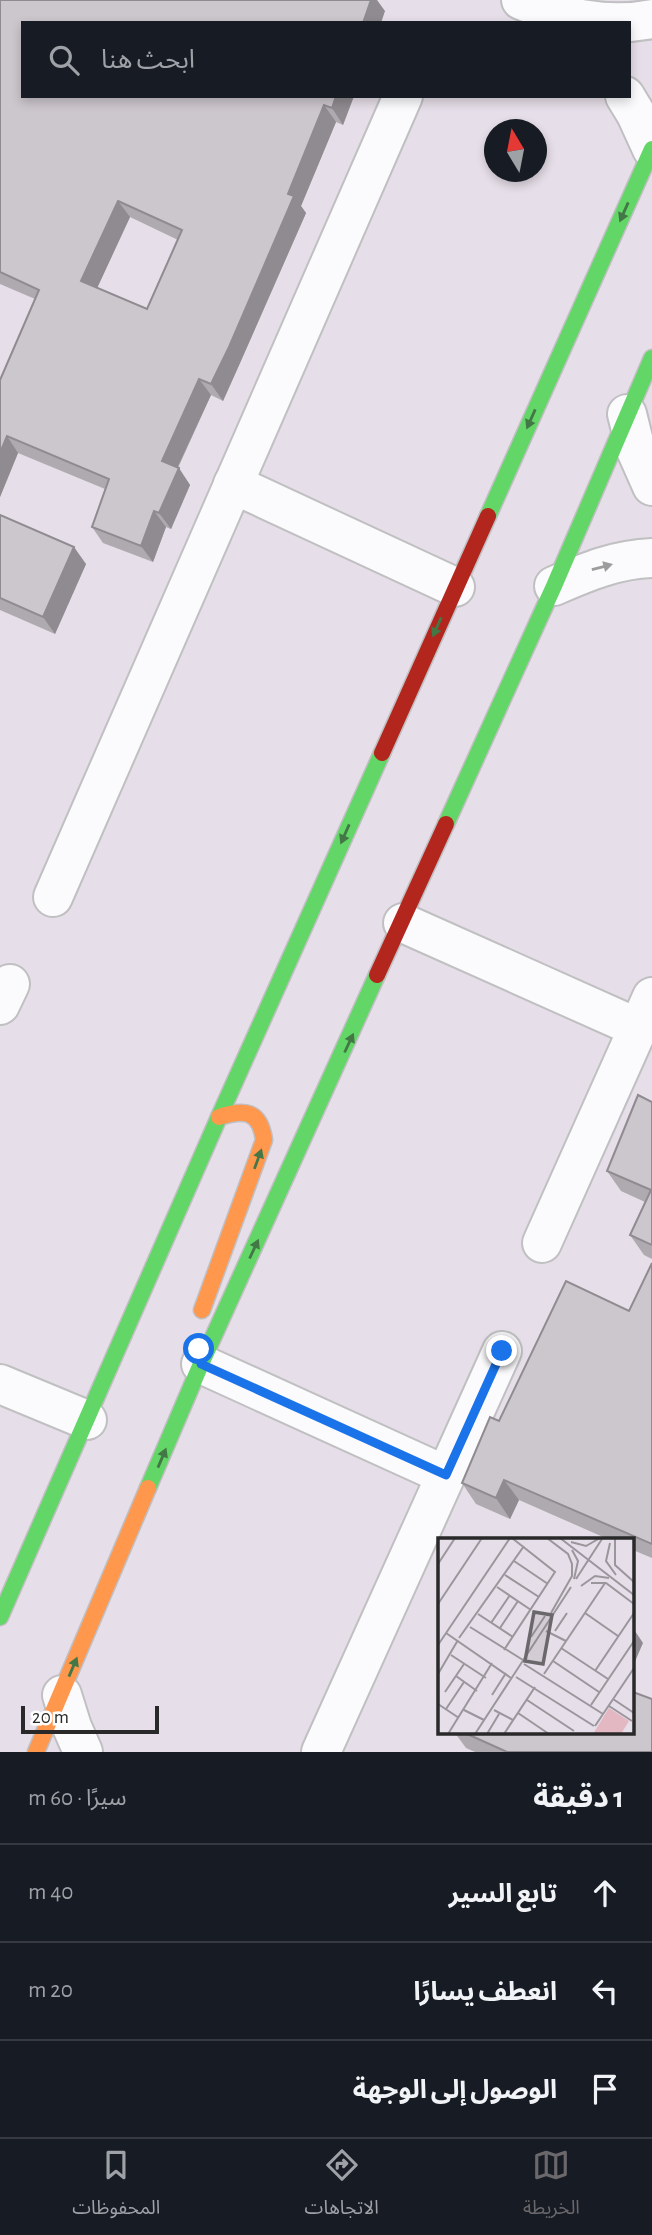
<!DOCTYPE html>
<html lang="ar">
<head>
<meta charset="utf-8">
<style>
  body { margin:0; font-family:"Alegreya Sans","Noto Sans Arabic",sans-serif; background:#242831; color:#f1f3f6; direction:rtl }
  .compass { position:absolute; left:484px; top:119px; width:63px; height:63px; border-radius:50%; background:#171b24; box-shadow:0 4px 10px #0003; rotate:350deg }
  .scale { position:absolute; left:21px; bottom:18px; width:138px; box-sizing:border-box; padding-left:7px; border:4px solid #292929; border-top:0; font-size:19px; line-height:24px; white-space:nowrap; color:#292929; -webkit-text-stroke:5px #fff; paint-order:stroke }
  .stop { position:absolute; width:21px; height:21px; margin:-16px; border:5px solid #1a73e8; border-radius:50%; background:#fff }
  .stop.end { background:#1a73e8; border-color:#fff; box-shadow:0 2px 7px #0008 }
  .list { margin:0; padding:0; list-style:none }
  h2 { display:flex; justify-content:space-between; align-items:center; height:91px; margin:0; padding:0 28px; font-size:30px }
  h2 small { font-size:23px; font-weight:400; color:#9ea1a6 }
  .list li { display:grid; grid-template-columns:46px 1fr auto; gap:21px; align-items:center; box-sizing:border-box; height:98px; padding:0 28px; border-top:2px solid #363941 }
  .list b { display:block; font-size:26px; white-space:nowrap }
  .list em { font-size:23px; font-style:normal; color:#9ea1a6 }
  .icon { flex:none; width:38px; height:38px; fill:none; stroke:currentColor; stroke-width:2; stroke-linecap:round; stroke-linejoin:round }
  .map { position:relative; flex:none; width:652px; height:1752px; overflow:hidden; direction:ltr }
  .search { position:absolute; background:#171b24; box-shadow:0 4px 10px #0003; left:21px; right:21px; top:21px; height:77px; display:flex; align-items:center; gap:18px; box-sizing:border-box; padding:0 24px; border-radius:0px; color:#9ea1a6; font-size:26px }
  .sheet { height:385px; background:#171b24 }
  nav { display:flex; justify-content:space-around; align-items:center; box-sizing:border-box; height:98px; border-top:2px solid #363941; background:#171b24; font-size:19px; color:#9ea1a6 }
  nav a { display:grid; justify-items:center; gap:4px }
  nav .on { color:#6b686c }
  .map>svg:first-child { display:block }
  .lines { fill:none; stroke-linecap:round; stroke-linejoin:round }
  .street-casing { stroke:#c0bfc1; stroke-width:42 }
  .fast-casing { stroke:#c0bfc1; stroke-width:19 }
  .slow-casing { stroke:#c0bfc1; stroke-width:19 }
  .jam-casing { stroke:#c0bfc1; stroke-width:19 }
  .street { stroke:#fbfafc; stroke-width:38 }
  .fast { stroke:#63d668; stroke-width:16 }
  .slow { stroke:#ff974d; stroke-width:16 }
  .jam { stroke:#b3261e; stroke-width:16 }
  .wall { fill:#afaab0; fill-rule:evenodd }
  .shaded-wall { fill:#8f8b90 }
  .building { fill:#ccc6cd; stroke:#8f8b90; stroke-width:2; fill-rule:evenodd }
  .oneway { fill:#437745 }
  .oneway2 { fill:#9c9c9d }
  .route { stroke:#1a73e8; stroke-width:9 }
  .inset-road { fill:none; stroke:#9a969c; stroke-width:2 }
  .view { fill:#6b686c; fill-opacity:0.15; stroke:#6b686c; stroke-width:3.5 }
  .inset-edge { fill:none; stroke:#292929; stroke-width:3.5 }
</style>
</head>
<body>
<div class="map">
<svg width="652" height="1752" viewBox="0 0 652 1752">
  <rect width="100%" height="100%" fill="#e6dee8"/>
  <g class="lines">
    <g class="street-casing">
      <g id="street">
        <path d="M521,0C561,18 608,28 652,19"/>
        <path d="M625,96L636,114L652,149"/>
        <path d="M627,414L636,450L652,486"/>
        <path d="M233,484L455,587"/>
        <path d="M554,586C586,572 617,559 652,558"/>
        <path d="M53,897L403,96"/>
        <path d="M403,923L638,1028"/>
        <path d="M0,1005L10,984"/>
        <path d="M542,1243L652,997"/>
        <path d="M201,1364L445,1475"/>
        <path d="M0,1384L87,1420"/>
        <path d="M62,1695L72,1727L83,1752"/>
        <path d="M321,1752L502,1351"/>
      </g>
    </g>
    <g class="fast-casing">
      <g id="fast">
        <path d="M488,516L652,149"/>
        <path d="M446,824L554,586L652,358"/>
        <path d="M148,1488L201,1364L377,975"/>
        <path d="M0,1617L219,1117L382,753"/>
      </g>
    </g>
    <g class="slow-casing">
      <g id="slow">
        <path d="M202,1310L264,1140C260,1110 244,1109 219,1117"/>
        <path d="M36,1752L148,1488"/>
      </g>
    </g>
    <g class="jam-casing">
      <g id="jam">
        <path d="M382,753L488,516"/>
        <path d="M377,975L446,824"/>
      </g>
    </g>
    <use href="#street" class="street"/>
    <use href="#fast" class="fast"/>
    <use href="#slow" class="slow"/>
    <use href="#jam" class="jam"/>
  </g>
  <g class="wall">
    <path d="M0,0L385,11L23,96H354L343,125L336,122L301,206L306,213L240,363L223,401L211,395L178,468L190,485L171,529L166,527L153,562L103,543L92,527L105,489L18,453L0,497V380L35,299L0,284ZM130,217L178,240L147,309L97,288Z"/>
    <path d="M0,515L86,564L55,634L0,610Z"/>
    <path d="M652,1102V1259L644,1255L630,1235L645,1202L621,1191L607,1171Z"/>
    <path d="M652,1263V1558L633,1550V1540H610L519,1500L510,1519L476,1504L462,1483L499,1421L629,1311Z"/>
    <path d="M455,1733H633L652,1752H475L466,1748Z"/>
  </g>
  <g class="shaded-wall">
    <path d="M371,0H377L385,11L381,23H363Z"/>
    <path d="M336,96H354L343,125L332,108Z"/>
    <path d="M324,105L336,122L301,206L306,213L240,363L223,401L211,384Z"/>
    <path d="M118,201L130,217L93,297L81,281Z"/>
    <path d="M199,379L211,395L173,477L162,461Z"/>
    <path d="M7,436L18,453L0,497V453Z"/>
    <path d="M179,468L190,485L171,529L159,513Z"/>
    <path d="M154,511L166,527L153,562L141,546Z"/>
    <path d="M74,547L86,564L55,634L43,617Z"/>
    <path d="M504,1480L519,1500L510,1519L496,1498Z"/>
    <path d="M633,1628L643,1643L633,1666Z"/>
  </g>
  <g class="building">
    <path d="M0,0H371L363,23H23V96H336L332,108L324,105L288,194L294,196L229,347L211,384L199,379L162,461L179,468L159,513L154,511L141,546L92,527L109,479L7,436L0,453V380L39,290L0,272ZM118,201L182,230L147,309L81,281Z"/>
    <path d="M0,515L74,547L43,617L0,598Z"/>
    <path d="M638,1095L652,1102V1245L630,1235L651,1190L607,1171Z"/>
    <path d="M652,1263V1544L504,1480L496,1498L462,1483L490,1417L499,1421L566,1281L629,1311Z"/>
    <path d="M633,1692L652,1699V1752H507L465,1733H633Z"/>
  </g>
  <defs><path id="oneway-solid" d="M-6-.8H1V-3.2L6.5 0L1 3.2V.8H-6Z" transform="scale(1.75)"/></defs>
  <g class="oneway">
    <use href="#oneway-solid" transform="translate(624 212) rotate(114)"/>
    <use href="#oneway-solid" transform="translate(531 419) rotate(114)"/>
    <use href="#oneway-solid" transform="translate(437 627) rotate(114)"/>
    <use href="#oneway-solid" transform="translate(345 834) rotate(114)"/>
    <use href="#oneway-solid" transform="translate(349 1043) rotate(-65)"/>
    <use href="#oneway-solid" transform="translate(258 1159) rotate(-70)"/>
    <use href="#oneway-solid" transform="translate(254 1249) rotate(-65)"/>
    <use href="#oneway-solid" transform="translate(162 1458) rotate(-67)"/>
    <use href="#oneway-solid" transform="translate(73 1667) rotate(-67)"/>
  </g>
  <use class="oneway2" href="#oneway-solid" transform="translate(602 567) rotate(-15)"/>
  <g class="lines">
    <path class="route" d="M199,1349L201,1364L446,1475L502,1351"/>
  </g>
  <g transform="translate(438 1538)">
    <rect width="196" height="196" fill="#e6dee8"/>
    <path d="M171,170L191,183L183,196H155Z" fill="#e4b8c2"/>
    <path class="inset-road" d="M109,0L130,16L134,26V38L113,75M122,0L196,57M177,0V27L196,44M133,4L148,8L162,0M172,5L168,23L178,37M134,12L140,23L136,41M76,23L110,46M0,26L17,0M67,37L101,59M138,41L164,1M153,45H168L196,66M143,48L157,38L171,40M59,49L93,72M0,66L44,0M147,75L180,98M40,76L75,99M53,85L72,57M32,89L85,122M62,90L80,63M108,93L128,103M117,93L129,75M8,95L73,140M93,99L107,78M21,100L86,8M0,107L72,0M123,110L170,141M66,112L117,34L74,0M13,117L48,140M115,123L161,154M86,126L165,176M157,133L196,75M0,136L20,102M106,136L167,45M18,138L39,153M78,139L156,188M7,154L26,126M54,157L68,135M175,161L196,175M89,162L136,193M0,166L21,180M153,167L196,103M171,168L194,183M8,171L26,144M26,172L46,182M56,172L75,182M80,175L111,196M157,188L196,130M10,196L54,125M37,196L133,49M49,196L61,176M66,196L97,149"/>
    <path class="view" d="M96,74L114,77L105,126L87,123Z"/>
    <rect width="196" height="196" class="inset-edge"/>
  </g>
</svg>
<svg class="compass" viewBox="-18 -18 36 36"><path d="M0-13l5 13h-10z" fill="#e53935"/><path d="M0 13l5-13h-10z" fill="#9ea1a6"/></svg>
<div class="scale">20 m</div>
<div class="stop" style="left:199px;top:1349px"></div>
<div class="stop end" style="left:502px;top:1351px"></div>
<div class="search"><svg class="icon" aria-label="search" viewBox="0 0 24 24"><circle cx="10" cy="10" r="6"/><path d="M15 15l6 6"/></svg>ابحث هنا</div>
</div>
<section class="sheet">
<h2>1 دقيقة<small>سيرًا · 60 m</small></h2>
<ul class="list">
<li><svg class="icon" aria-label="ahead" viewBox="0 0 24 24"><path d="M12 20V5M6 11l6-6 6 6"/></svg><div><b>تابع السير</b></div><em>40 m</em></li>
<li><svg class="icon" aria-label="left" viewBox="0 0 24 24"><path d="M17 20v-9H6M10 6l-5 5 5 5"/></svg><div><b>انعطف يسارًا</b></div><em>20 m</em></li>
<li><svg class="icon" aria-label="arrive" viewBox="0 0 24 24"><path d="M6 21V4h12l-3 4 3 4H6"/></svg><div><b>الوصول إلى الوجهة</b></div></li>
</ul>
</section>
<nav>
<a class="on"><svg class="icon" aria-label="map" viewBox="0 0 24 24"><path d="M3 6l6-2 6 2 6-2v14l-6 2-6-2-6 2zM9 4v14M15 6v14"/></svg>الخريطة</a>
<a><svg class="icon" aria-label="directions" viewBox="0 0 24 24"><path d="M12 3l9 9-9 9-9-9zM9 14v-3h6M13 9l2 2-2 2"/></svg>الاتجاهات</a>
<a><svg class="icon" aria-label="saved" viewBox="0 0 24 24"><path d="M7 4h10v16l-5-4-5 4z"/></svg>المحفوظات</a>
</nav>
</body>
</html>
